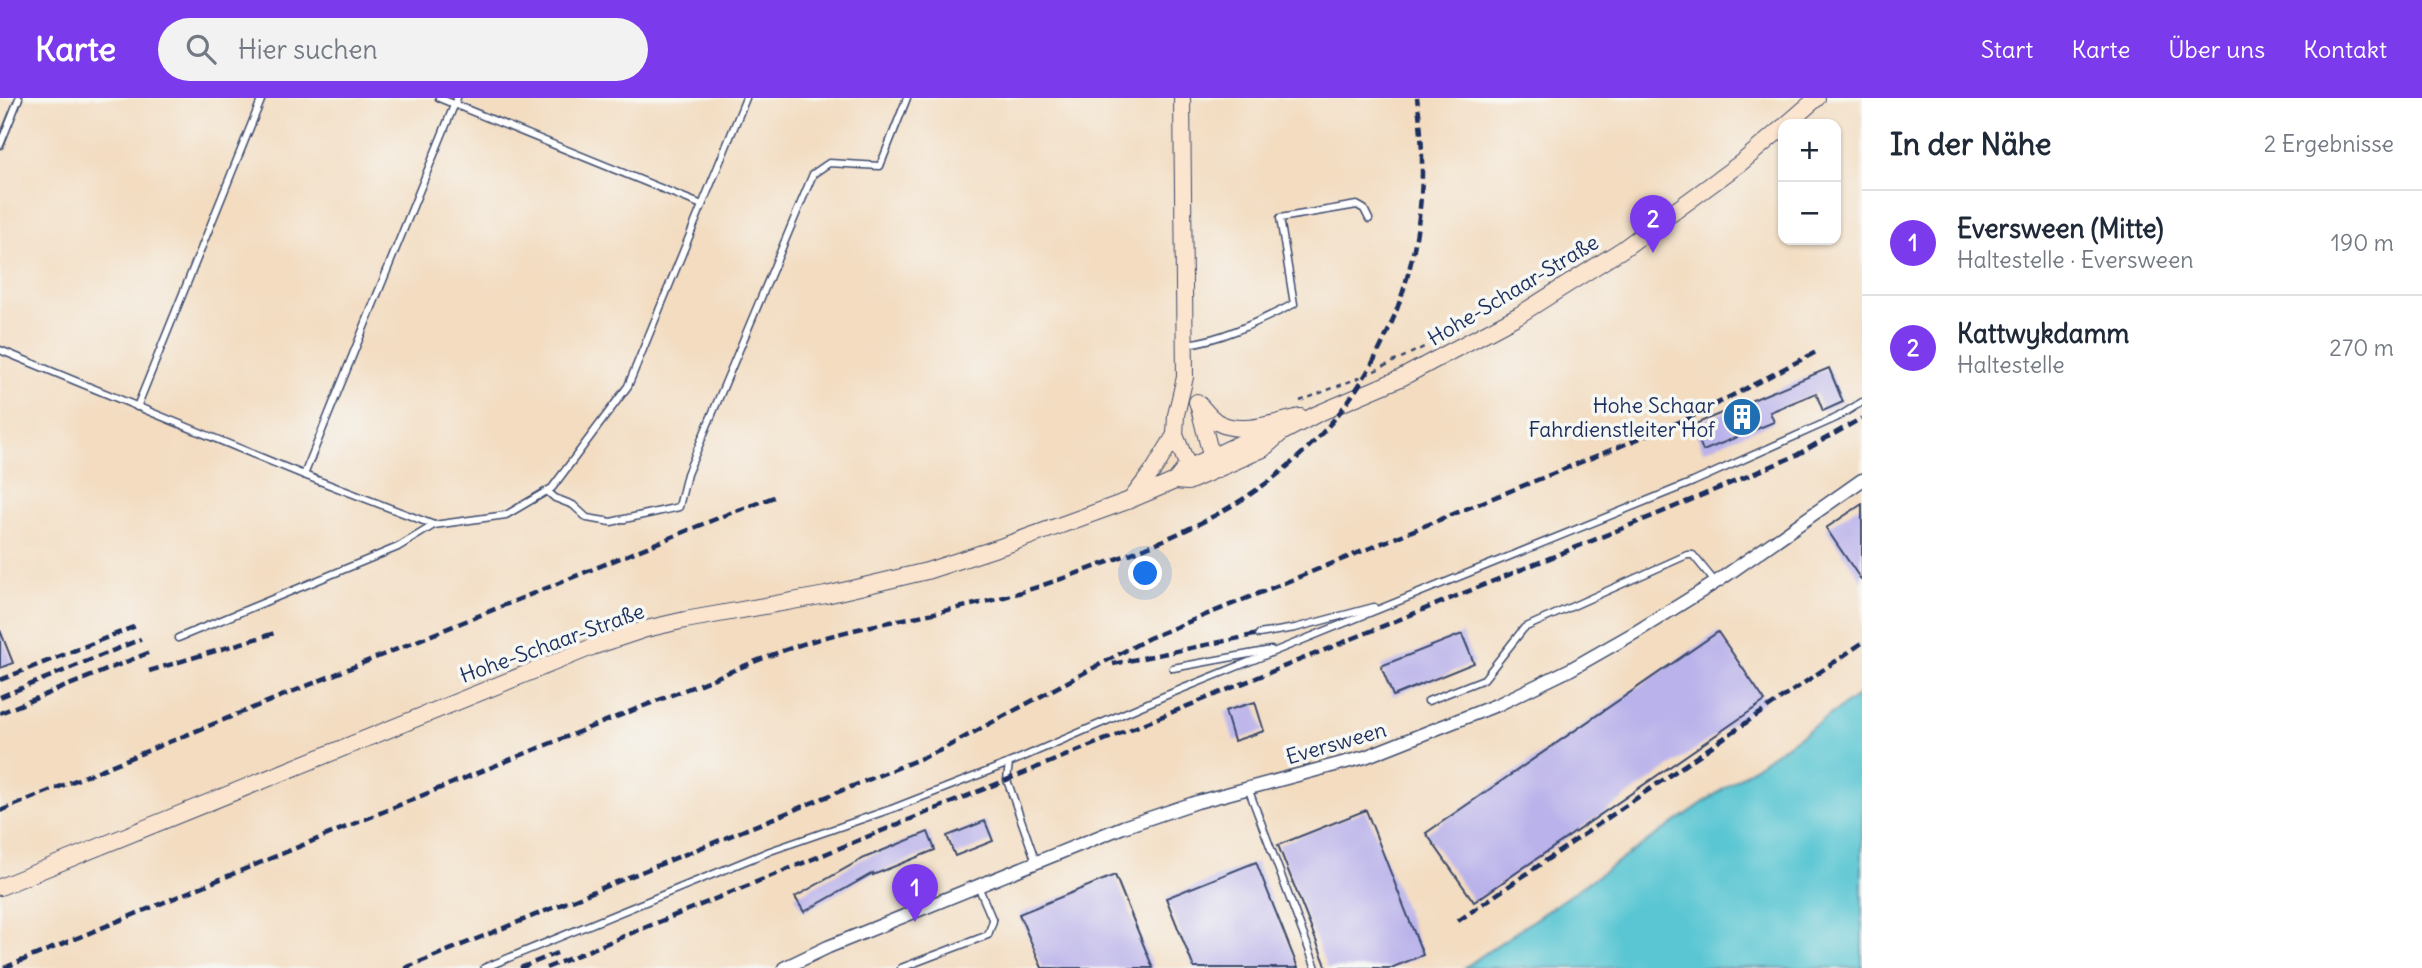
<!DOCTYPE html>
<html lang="de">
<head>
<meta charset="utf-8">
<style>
  body { margin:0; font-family:Delius,sans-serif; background:#f2f2f3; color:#1f2937 }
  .controls { position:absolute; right:21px; top:21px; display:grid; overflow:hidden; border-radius:14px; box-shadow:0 2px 5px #0004 }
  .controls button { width:63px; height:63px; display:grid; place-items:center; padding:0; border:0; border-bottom:2px solid #e0e1e3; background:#fff; color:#1f2937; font:35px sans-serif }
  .you { position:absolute; left:1146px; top:476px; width:24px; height:24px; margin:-18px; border:5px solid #fff; border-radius:50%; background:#1a73e8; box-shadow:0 0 0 10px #1a73e833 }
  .badge { display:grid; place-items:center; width:46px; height:46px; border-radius:50%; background:#7c3aed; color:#fff; font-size:23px; font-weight:700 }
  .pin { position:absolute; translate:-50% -58px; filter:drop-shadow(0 2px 4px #0008) }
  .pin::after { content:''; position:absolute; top:37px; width:24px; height:21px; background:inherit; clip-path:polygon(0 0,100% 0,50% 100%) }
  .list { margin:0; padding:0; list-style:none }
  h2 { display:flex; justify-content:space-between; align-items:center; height:91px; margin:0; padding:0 28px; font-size:30px }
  h2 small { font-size:23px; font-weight:400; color:#747a83 }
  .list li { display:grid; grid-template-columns:46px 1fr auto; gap:21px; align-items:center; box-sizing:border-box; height:105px; padding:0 28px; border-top:2px solid #e0e1e3 }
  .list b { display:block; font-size:26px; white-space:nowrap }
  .list p { margin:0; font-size:23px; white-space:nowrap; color:#747a83 }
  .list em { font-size:23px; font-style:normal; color:#747a83 }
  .icon { flex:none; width:38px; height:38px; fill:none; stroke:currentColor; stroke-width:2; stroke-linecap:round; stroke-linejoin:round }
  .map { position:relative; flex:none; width:1862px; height:870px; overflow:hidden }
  header { display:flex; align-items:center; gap:42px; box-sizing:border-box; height:98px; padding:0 35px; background:#7c3aed; color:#fff }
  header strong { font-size:33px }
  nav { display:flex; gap:38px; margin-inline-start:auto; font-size:24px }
  .search { width:490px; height:63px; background:#f2f2f3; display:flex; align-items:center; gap:18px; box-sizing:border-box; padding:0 24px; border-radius:38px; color:#747a83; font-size:26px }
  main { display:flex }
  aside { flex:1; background:#fff }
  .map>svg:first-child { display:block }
  .water { fill:#5ac6d3; stroke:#3a7a98; stroke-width:2 }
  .building { fill:#bab2ea }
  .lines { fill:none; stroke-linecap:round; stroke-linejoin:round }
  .lane-casing { stroke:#3b496d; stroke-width:9 }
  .street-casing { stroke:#3b496d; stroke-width:15 }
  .secondary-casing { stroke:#3b496d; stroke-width:18 }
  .path { stroke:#3b496d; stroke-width:2.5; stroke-dasharray:5 5; stroke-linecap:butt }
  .lane { stroke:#fff; stroke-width:6 }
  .street { stroke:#fff; stroke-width:12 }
  .secondary { stroke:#fbe5cf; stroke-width:16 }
  .rail { stroke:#1b2f5e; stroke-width:4.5; stroke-dasharray:10 5; stroke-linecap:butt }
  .labels { text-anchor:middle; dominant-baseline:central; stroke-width:7; stroke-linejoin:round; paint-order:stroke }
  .street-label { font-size:21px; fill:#1b2f5e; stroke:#f6f6f2 }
  .poi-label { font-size:21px; fill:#1b2f5e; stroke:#f6f6f2; text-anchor:end }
</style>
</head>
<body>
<header>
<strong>Karte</strong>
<div class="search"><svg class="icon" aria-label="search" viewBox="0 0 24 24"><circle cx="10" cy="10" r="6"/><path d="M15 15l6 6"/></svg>Hier suchen</div>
<nav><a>Start</a><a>Karte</a><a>Über uns</a><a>Kontakt</a></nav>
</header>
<main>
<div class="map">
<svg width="1862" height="870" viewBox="0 0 1862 870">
  <rect width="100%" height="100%" fill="#f6f6f2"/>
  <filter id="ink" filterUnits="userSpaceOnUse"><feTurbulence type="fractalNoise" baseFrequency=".0143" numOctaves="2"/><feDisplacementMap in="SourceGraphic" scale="14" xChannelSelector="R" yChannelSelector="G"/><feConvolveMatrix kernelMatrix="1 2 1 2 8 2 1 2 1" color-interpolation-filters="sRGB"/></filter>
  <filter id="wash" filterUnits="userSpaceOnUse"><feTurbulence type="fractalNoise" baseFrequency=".00686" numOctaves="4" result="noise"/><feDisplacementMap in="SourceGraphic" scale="28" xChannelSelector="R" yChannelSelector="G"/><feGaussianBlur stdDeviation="1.57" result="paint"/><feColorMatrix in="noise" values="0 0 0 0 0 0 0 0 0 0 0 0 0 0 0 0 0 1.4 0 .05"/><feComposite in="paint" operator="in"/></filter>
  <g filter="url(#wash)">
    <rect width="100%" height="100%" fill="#f3dcc0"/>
    <path class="water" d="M1862,595V870H1464Z"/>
    <g id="blocks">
      <g class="building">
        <path d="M1829,270L1843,304L1823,313L1816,295L1770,314L1774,324L1703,353L1693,327Z"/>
        <path d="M1862,406V483L1826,430Z"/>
        <path d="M0,532L13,565L0,570Z"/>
        <path d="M1718,534L1765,603L1474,804L1426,735Z"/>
        <path d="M1462,536L1474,565L1393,598L1381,568Z"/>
        <path d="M1255,604L1264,633L1234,643L1225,613Z"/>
        <path d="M1366,712L1423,857L1391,870H1327L1278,747Z"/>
        <path d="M985,723L993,743L955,758L947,738Z"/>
        <path d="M928,734L935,752L873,777V775L804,814L795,799L864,760Z"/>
        <path d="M1256,764L1298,870H1194L1166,800Z"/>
        <path d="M1115,777L1153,870H1042L1019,816Z"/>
      </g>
    </g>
  </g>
  <g filter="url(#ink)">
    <use href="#blocks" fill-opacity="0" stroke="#3b496d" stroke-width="2"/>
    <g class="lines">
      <g class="lane-casing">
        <g id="lane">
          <path d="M439,0L702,107"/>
          <path d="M0,47L19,0"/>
          <path d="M1186,246C1223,242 1261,222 1294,206L1280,120L1357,107L1364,111L1369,121"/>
          <path d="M0,252L304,377L434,427"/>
          <path d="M137,309L262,0"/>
          <path d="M304,377L457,0"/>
          <path d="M547,393L555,400L573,407L587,420L611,424L679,409L687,376L813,76L829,65L880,68L907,0"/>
          <path d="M1259,536L1295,530L1374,509"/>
          <path d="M178,540L398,449L434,427L506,417L552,390L628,288L746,0"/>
          <path d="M1173,570L1271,552"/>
          <path d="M1428,603L1484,581L1524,530L1687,457H1693L1715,484"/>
          <path d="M1248,690L1316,870"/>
          <path d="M1036,764L1007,682L1009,665L1162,599L1693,384L1836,320L1862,304"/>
          <path d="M484,870L770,753L894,710L1009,665"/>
          <path d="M901,870L988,837L993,823L978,788"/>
        </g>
      </g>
      <g class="street-casing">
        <path id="street" d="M784,870L828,849L1123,729L1197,704L1365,659L1499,606L1571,571L1636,534L1718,483L1862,382"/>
      </g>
      <g class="secondary-casing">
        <g id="secondary">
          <path d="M1182,0L1185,279L1176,317L1175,337L1192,378"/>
          <path d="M1787,26L1817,0"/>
          <path d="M1197,304C1203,310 1209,319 1217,324C1240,338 1276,324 1300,319"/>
          <path d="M1198,306L1214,369"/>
          <path d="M1175,383L1188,384L1263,351L1281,335L1317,316L1401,280L1519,217L1623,151L1742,64L1783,29"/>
          <path d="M1132,400L1155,370L1175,337"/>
          <path d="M0,789L592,549L646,531L685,522L826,497L927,473L1003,448L1130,402L1175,383L1184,372L1256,338L1281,335"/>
        </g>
      </g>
      <path class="path" d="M1300,303L1366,277L1428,247"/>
      <use href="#lane" class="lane"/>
      <use href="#street" class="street"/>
      <use href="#secondary" class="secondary"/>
      <g class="rail">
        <path d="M1113,566L1259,536"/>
        <path d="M149,573L275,535"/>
        <path d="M0,582L136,528"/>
        <path d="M0,599L141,541"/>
        <path d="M0,615L148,555"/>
        <path d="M0,713L728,416L777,398"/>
        <path d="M1458,823L1862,545"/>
        <path d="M4,870C145,812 287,754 428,695C514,660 600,625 687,591C721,578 754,563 788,551C850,529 916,520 980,505C1021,496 1061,481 1100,467C1171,441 1240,412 1297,360C1398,269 1437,132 1417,0"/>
        <path d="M405,870L939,653L1149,540L1687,321L1818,253"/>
        <path d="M520,870L557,855"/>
        <path d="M546,870L1655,417L1793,359L1862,320"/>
      </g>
    </g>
  </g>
  <defs>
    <g id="building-disc" transform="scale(2.0125)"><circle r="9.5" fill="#1f6fb2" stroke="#f6f6f2"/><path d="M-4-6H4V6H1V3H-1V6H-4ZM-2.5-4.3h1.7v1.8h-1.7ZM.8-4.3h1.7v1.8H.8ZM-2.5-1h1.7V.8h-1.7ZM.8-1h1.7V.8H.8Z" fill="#fff"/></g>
  </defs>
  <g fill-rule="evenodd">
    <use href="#building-disc" x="1742" y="319"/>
  </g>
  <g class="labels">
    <g class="street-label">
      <text transform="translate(1513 192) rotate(-31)">Hohe-Schaar-Straße</text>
      <text transform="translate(552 545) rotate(-20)">Hohe-Schaar-Straße</text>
      <text transform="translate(1336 645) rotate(-16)">Eversween</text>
    </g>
    <g class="poi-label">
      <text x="1715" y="307">Hohe Schaar<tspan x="1715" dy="24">Fahrdienstleiter Hof</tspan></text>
    </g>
  </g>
</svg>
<div class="controls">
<button>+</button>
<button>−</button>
</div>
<div class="you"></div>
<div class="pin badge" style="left:915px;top:824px">1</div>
<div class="pin badge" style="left:1653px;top:155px">2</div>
</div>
<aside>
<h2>In der Nähe<small>2 Ergebnisse</small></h2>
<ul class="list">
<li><span class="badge">1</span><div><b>Eversween (Mitte)</b><p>Haltestelle · Eversween</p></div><em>190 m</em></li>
<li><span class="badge">2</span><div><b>Kattwykdamm</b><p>Haltestelle</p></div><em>270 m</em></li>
</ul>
</aside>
</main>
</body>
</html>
